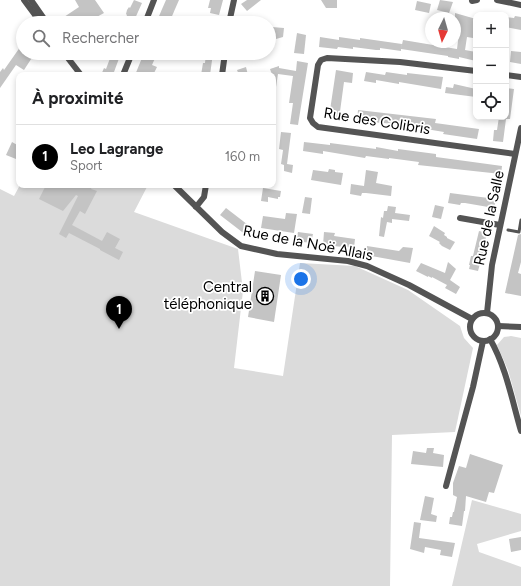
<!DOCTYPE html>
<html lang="fr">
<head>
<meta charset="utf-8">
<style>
  body { margin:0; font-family:Figtree,sans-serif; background:#f2f2f2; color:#202124 }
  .controls { position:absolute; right:12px; top:12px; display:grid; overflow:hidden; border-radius:8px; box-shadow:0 2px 6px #0003 }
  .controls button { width:36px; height:36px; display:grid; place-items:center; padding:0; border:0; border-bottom:1px solid #e0e0e0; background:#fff; color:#202124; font:20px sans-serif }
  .compass { position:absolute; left:425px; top:12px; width:36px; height:36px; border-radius:50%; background:#fff; box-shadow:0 2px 6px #0003; rotate:185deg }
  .you { position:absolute; left:301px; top:279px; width:14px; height:14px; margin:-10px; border:3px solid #fff; border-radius:50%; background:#1a73e8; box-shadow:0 0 0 6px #1a73e833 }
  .badge { display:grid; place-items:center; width:26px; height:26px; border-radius:50%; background:#000; color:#fff; font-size:13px; font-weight:700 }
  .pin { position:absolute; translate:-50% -33px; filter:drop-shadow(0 1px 2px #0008) }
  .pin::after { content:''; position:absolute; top:21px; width:14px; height:12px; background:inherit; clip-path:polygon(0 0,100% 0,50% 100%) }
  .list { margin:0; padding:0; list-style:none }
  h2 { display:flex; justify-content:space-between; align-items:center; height:52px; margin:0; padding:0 16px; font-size:17px }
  h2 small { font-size:13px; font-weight:400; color:#757577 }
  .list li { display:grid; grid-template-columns:26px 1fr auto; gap:12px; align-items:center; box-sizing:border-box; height:64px; padding:0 16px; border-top:1px solid #e0e0e0 }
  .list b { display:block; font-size:15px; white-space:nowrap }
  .list p { margin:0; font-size:13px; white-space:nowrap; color:#757577 }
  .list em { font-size:13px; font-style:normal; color:#757577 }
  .icon { flex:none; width:22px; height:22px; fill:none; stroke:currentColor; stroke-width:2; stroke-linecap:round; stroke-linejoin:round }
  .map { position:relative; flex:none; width:521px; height:586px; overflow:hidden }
  .search { position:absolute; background:#fff; box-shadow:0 2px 6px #0003; left:16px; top:16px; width:260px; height:44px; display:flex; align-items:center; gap:10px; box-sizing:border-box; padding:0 14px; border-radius:22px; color:#757577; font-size:15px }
  .panel { position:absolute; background:#fff; box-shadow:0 2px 6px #0003; left:16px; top:72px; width:260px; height:116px; border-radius:8px }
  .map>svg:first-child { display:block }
  .green { fill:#dbdbdb }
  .building { fill:#c4c4c4 }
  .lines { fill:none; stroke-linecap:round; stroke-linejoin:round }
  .lane { stroke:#545454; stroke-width:3 }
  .street { stroke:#545454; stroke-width:6 }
  .labels { text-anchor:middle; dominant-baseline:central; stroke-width:3.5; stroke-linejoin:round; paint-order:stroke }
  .street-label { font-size:15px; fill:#000; stroke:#fff }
  .poi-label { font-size:15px; fill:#000; stroke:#fff; text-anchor:end }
</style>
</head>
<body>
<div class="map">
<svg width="521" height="586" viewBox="0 0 521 586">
  <rect width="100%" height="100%" fill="#fff"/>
  <g class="green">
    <path d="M20,185H148L134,212L238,249L243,291L234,368L283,376L300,263L355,266L408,290L460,326L464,338L473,348L455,432L392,435L390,586H0V189L14,196Z"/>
    <path d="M511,336L521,338V416L508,370L497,345L504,337Z"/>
    <path d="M472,500L521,514V531L477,544L479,552L521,567V586H452Z"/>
  </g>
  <g class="building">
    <path d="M75,0H95L104,13L93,19L96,23H55L79,7Z"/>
    <path d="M134,0L142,3L133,23H124L127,15L126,14L127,10L129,7L130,8Z"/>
    <path d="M166,0H179L169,23H156Z"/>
    <path d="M210,0H223L219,15L210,13L211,8H208Z"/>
    <path d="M247,0H261L247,11L241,4Z"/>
    <path d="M321,0H337V8H326Z"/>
    <path d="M440,0L453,2L449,13L437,10Z"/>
    <path d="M417,1L431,4L429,13L415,10Z"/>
    <path d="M455,13L476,19V28H474L473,38L467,37L465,50L476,52V61L459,57V59L448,57V56L401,49V51L380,48V50H376L353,47V49L338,47L337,49L319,47L320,37L339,40V37L360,40V38L402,44L401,49L403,40L457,49L460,25L455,24Z"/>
    <path d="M515,16L521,17V30L506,27V17L514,18Z"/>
    <path d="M272,27L284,28L283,37L276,39Z"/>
    <path d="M297,33L306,35L304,54L294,53Z"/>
    <path d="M23,43V53H35L24,70L16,65L0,88V72L3,68L4,70Z"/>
    <path d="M511,51L521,52V64L510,62Z"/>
    <path d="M112,53H121L114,72L119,73V75H101L104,68L106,69Z"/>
    <path d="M144,53L156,56L152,65L157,67L154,73L152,72L150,75H135Z"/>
    <path d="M206,53H213L210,75H201L203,63H205Z"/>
    <path d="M297,61L308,63L298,125L290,124L293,103H289L293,76L278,74L276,87L270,69L279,66V68L296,71Z"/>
    <path d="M246,67L248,75H239L237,70Z"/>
    <path d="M336,70L353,73L352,83L344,82L339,119L329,117Z"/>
    <path d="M366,72L385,75L386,72L407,75V73L443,77L441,89L399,82V84L376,80V83L364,81Z"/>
    <path d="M454,84L476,89V97L445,93L446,87L453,88Z"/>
    <path d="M506,88L514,89L510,119H506L503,142L493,141L494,130H497L499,117H506Z"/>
    <path d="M358,110L436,119L435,123L479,129L477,139L443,134L444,132L396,124L357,121Z"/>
    <path d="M281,132L291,133L287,164L293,165L292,173L284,171V165L281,164L283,150L279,149Z"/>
    <path d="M12,142L19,146V152L16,159L6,155Z"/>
    <path d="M304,142L330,145V143L376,149V147L398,151V149L436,154V157L502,166L501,174L418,165L419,162L389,158V159L366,156L365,158L323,151V154L303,151Z"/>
    <path d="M329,169L335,170V172L343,173L341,185L311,180L313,170L328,172Z"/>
    <path d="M366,170L378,172L376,183L392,186L391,196L366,193H362L361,196L350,194L351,184L364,186Z"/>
    <path d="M46,185H93L91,189L97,191L85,214L80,211L72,225L102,241L107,232L120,239L115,248L123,252L119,260L100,250V249L69,233L66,238L59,234L78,196L76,195L63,211L39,199Z"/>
    <path d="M263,188L281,191L280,197H278V199L268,197V202L261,201Z"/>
    <path d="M450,193L496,199L494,208L465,203H461L460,205L448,203Z"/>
    <path d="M305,197L312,198L310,214L302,213Z"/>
    <path d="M435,205L444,207L441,219L432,217Z"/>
    <path d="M388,206L396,207L395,213L410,215L409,221L392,219V223L387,222L384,237L379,236L381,217L383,218L384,211H387Z"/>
    <path d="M226,208L252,228L246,235L220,215Z"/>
    <path d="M286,213L297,214L294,233L261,228L263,216L285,219Z"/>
    <path d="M434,226L445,233L444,235L447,237V238L455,242L450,250L442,246L439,243L440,242L429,236Z"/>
    <path d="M479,231L487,233L485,241L486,242L478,271L469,269L470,265H469L471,256H473Z"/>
    <path d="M298,232L313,234L311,243L296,241Z"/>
    <path d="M324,232L335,233L334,236L355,239L354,248L323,245Z"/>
    <path d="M521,234V262L518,273L521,274V296L505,293L518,235Z"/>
    <path d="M367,246L399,251L403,247L413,248L410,263L366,255Z"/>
    <path d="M448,262L456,269L450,280L460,287L456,294L445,288L447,285L432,277V278L428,276V277L416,271L421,263L445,273Z"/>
    <path d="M255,271L281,275L274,322L248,317Z"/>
    <path d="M427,448H434L433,453L444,455L443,467L411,464L413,451L426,453Z"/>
    <path d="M470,454L503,465L494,493L489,492L486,502L466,496L465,511H464L462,526L449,524L450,517H452L453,512H454L457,497L453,495V483L459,466L466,468Z"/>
    <path d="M425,496L434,498L431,514L437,516L436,522L420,520Z"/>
    <path d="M414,522L421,523L419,538L455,543L452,557L440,555L441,550L425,547L424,553L410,549Z"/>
    <path d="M521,537V550L511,552L509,539Z"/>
  </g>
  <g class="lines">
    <path class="lane" d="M508,230L519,232L521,220"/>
    <g class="street">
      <path d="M24,0L41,23"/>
      <path d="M31,0L47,23"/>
      <path d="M497,0L521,5"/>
      <path d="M472,1L477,0"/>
      <path d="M145,23L154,0"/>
      <path d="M229,23L234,0"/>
      <path d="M64,53L81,75"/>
      <path d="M476,71L400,62L327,58L321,60L318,65L310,118L313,123L318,127L515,154"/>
      <path d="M123,75L132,53"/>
      <path d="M222,75L225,53"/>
      <path d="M506,75L521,77"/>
      <path d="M174,185L222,232L241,246L277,254L348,261L367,266L409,285L472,319"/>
      <path d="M196,207L204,197L206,185"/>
      <path d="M460,218L500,225"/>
      <path d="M487,313L492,265L521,128"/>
      <circle cx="484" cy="327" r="14"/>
      <path d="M498,326L521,327"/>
      <path d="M490,339C506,367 512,400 521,431"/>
      <path d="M446,486L473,387L483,341"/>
    </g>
  </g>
  <defs>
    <g id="building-ring" transform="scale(0.9)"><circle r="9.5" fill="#fff" stroke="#000" stroke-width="1.5"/><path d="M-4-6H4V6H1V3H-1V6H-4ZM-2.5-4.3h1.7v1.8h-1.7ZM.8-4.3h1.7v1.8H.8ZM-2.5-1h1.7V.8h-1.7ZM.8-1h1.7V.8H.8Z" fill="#000"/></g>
  </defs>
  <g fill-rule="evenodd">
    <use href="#building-ring" x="265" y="296"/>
  </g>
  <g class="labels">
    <g class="street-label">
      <text transform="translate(377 121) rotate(9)">Rue des Colibris</text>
      <text transform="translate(489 218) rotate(-78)">Rue de la Salle</text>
      <text transform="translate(308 243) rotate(11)">Rue de la Noë Allais</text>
    </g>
    <g class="poi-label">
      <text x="252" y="287">Central<tspan x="252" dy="17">téléphonique</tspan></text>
    </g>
  </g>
</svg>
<div class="controls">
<button>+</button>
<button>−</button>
<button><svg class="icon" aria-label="locate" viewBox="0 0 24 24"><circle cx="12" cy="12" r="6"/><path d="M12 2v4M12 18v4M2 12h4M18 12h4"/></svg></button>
</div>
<svg class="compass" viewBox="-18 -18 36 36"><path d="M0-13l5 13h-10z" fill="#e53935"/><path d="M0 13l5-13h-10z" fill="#757577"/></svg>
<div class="you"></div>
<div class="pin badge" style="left:119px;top:329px">1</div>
<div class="search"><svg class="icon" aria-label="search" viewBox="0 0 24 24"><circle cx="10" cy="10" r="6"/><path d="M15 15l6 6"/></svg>Rechercher</div>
<section class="panel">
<h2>À proximité<small></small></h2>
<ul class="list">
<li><span class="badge">1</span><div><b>Leo Lagrange</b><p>Sport</p></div><em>160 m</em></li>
</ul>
</section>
</div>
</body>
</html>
